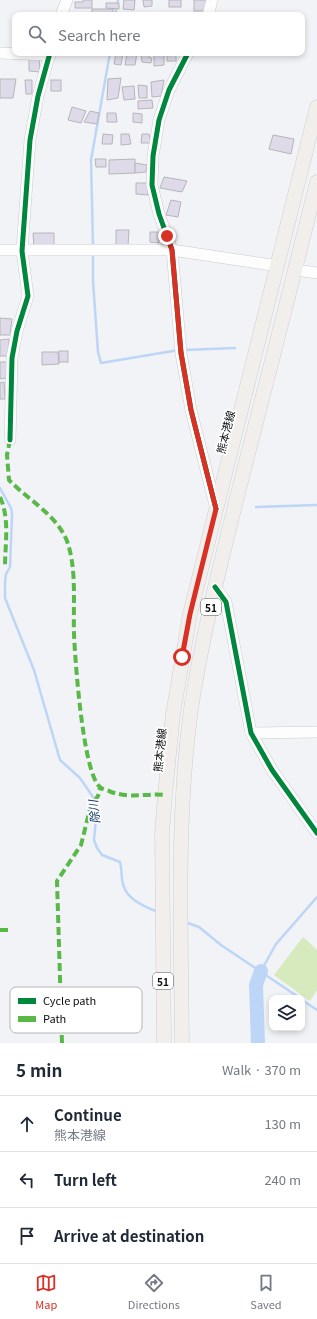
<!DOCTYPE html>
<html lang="en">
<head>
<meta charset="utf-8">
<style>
  body { margin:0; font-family:Georgia,"Noto Sans JP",serif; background:#f6f6f7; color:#1f2937 }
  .controls { position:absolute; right:12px; bottom:12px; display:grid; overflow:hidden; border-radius:8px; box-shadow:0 2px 6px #0003 }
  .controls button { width:36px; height:36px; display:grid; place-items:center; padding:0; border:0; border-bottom:1px solid #e0e1e3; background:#fff; color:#1f2937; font:20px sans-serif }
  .stop { position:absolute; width:12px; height:12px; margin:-9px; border:3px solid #d93025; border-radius:50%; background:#fff }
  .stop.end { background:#d93025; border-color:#fff; box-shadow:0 1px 4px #0008 }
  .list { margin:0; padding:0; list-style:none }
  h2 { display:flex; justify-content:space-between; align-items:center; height:52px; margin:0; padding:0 16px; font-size:17px }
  h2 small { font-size:13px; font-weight:400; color:#747a83 }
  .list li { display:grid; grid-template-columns:26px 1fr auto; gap:12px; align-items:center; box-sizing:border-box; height:56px; padding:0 16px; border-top:1px solid #e0e1e3 }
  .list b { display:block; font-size:15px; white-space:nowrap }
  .list p { margin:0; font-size:13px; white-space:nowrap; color:#747a83 }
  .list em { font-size:13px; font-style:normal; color:#747a83 }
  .icon { flex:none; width:22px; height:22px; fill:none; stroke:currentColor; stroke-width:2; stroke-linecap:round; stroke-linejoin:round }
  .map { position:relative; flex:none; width:317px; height:1043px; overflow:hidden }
  .search { position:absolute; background:#fff; box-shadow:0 2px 6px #0003; left:12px; right:12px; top:12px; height:44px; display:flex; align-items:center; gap:10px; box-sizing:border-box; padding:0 14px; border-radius:8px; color:#747a83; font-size:15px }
  .sheet { height:220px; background:#fff }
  nav { display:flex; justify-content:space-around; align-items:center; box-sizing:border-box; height:56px; border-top:1px solid #e0e1e3; background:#fff; font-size:11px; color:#747a83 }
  nav a { display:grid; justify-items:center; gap:2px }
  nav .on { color:#d93025 }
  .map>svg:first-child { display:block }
  .green { fill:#d6eabd }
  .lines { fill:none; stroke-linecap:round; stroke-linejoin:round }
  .stream { stroke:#bdd6f7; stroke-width:2.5 }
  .river { stroke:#bdd6f7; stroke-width:14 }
  .building { fill:#dedae9; stroke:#b6b6b8 }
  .minor-casing { stroke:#cacbce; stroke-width:12 }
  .major-casing { stroke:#cecfd1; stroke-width:15 }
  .minor { stroke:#fdfdfe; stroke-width:11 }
  .major { stroke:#f1eeeb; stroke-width:14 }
  .quiet { stroke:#58b947; stroke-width:4; stroke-dasharray:8 4; stroke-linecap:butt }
  .cycleway-casing { stroke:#fff; stroke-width:8 }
  .cycleway { stroke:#00873e; stroke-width:5 }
  .route { stroke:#d93025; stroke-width:5 }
  .labels { text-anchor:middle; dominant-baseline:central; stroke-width:3.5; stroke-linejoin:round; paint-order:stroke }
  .shield { fill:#fff; stroke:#555657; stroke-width:1 }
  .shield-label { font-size:10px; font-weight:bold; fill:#0c0d0f }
  .street-label { font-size:11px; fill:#0c0d0f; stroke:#fff }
  .water-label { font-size:12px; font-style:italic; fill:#123867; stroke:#fff }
  .key { fill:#fff; stroke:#b6b6b7; stroke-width:1 }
  .key-label { font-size:11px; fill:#0c0d0f }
</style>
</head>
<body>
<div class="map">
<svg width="317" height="1043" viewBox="0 0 317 1043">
  <rect width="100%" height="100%" fill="#f1f3f6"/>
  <path class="green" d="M303,937L317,950V990L310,1001L274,975Z"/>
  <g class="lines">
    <g class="stream">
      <path d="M115,15L118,0"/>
      <path d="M93,246L91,160L110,53"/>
      <path d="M93,253V281L98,352L101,363L179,350"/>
      <path d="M184,350L235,348"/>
      <path d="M0,488L11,508L12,515L10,567L6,574L5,582V598L34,670L60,760L80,778L93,797L96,818L94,840L97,848L102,855L120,862C122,869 121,877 123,884C126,899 145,907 158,912"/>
      <path d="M256,507L317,505"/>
      <path d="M185,922L199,927L221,945L300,998"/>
      <path d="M261,971L276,944L317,897"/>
      <path d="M302,1000L317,1010"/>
    </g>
    <path class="river" d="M258,1043L256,985L261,971"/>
  </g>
  <g class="building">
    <path d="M83,0H92V8H75V2H83Z"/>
    <path d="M124,0H135L134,10L123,9Z"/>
    <path d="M143,0H152V6L144,7Z"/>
    <rect x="169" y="0" width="12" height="7"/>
    <rect x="194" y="0" width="13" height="11"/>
    <path d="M106,3H119V9L106,8Z"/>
    <rect x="92" y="9" width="21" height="6"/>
    <path d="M116,53H123L121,65L114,64Z"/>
    <path d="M127,53H137L135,65H125Z"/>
    <path d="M141,53H149V58H152L151,63L142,62Z"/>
    <path d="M154,53H164V65L154,66Z"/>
    <rect x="167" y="53" width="9" height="8"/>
    <path d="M39,58L40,72L29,71V59Z"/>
    <path d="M121,78L118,98L107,100L108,79Z"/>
    <path d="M0,79H16L13,98H0Z"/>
    <path d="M25,80H32V94H26Z"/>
    <rect x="51" y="80" width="10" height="11"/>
    <path d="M164,80L161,96L152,97L151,82Z"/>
    <path d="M138,85L147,86V98H139Z"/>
    <path d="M134,86L135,99L124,100L122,87Z"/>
    <path d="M152,100L153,108L138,109V101Z"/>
    <path d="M72,107L86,111L81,123L68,120Z"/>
    <path d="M90,111L99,113L97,124L84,122Z"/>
    <path d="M107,113H116L117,122H107Z"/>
    <path d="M133,113L142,114V123L133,122Z"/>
    <path d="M103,134L113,135L112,144H102Z"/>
    <path d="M121,134H129L131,144L121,145Z"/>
    <path d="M142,134H149L151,143H141Z"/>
    <path d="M273,135L294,139L291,154L269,149Z"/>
    <path d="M95,159H106V167H96Z"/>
    <path d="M135,159V173L109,174V160Z"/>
    <path d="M135,163L147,165L146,172L135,173Z"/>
    <path d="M164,177L187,181L182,192L160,188Z"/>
    <path d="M136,183H148V195L136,194Z"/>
    <path d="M171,200L181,202L178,217L166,215Z"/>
    <path d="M116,230H129L128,246H116Z"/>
    <path d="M150,232H158L159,243L150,242Z"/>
    <path d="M33,233H54V247L34,248Z"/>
    <path d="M0,318L12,319L10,335H0Z"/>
    <path d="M9,339L8,356H0V340Z"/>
    <rect x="59" y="351" width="9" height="11"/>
    <path d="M42,352H58L59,364L42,365Z"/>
    <path d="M0,362H7V378L0,379Z"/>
    <path d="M4,382L5,399H0V383Z"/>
  </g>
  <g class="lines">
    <g class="minor-casing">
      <g id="minor">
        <path d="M61,15L67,0"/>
        <path d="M208,15L212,0"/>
        <path d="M0,53L50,55"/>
        <path d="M188,53L169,90L159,120L153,156L152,185L159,214L172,250L181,353L191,410L216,509"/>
        <path d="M0,250H172L278,266"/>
        <path d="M296,270L317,273"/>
        <path d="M10,440L12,358L17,331L28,296L22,251L30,140L38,96L50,53"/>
        <path d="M215,587L226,602L251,733L272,770L317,833"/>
        <path d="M251,733L317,732"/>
      </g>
    </g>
    <g class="major-casing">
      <g id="major">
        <path d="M164,1043L162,834L165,795L173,714L190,614L317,107"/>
        <path d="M182,1043C181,932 176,819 191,709C202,635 221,562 239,489C265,387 292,284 317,182"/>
      </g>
    </g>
    <use href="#minor" class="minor"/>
    <use href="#major" class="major"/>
    <g class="quiet">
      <path d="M10,440L7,455L9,480C28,500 56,514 67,541C77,569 73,604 74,634C75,659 83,774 100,787C103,790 108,790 111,792C134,799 143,793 165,795"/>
      <path d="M0,497C10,519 5,544 5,567"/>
      <path d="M0,930H10"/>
      <path d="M62,1043L57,881L81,845L91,805L98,796L100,788"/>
    </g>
    <g class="cycleway-casing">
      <g id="cycleway">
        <path d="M188,53L169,90L159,120L153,156L152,185L159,214L172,250L181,353L191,410L216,509"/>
        <path d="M10,440L12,358L17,331L28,296L22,251L30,140L38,96L50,53"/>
        <path d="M215,587L226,602L251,733L272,770L317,833"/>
      </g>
    </g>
    <use href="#cycleway" class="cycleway"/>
  </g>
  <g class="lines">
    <path class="route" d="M167,236L172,250L181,353L191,410L216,509L190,614L182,657"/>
  </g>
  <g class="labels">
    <g class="shield">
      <rect x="201" y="599" width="20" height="16" rx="3"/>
      <rect x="153" y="973" width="20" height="16" rx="3"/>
    </g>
    <g class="shield-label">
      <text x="211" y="607">51</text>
      <text x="163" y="981">51</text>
    </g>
    <g class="street-label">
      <text transform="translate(225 432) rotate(-76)">熊本港線</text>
      <text transform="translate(159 750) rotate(-84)">熊本港線</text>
    </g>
    <g class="water-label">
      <text transform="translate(93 812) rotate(-96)">除川</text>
    </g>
  </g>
  <rect x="10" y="987" width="132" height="46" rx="6" class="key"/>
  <rect x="18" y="998" width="18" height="6" fill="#00873e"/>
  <rect x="18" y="1016" width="18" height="6" fill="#58b947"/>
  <g class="key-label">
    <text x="43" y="1005">Cycle path</text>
    <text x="43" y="1023">Path</text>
  </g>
</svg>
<div class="controls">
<button><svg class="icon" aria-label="layers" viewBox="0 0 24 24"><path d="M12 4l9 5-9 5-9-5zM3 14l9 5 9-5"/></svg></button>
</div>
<div class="stop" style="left:182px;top:657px"></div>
<div class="stop end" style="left:167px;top:236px"></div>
<div class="search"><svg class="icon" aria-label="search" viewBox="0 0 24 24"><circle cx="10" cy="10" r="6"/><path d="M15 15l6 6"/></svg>Search here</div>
</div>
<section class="sheet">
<h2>5 min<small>Walk · 370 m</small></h2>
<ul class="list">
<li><svg class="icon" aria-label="ahead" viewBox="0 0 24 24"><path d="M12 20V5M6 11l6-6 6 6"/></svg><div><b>Continue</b><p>熊本港線</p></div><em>130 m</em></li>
<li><svg class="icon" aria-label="left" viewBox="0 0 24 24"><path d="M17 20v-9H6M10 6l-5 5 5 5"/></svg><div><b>Turn left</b></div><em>240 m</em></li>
<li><svg class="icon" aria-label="arrive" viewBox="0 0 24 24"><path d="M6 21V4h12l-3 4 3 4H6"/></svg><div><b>Arrive at destination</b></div></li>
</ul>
</section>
<nav>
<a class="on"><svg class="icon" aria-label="map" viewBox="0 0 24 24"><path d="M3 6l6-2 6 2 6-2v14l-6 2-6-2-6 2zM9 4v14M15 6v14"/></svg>Map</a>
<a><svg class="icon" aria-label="directions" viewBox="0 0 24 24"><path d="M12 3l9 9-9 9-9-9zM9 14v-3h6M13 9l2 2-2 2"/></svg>Directions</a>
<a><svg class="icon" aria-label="saved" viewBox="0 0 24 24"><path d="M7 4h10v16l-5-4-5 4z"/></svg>Saved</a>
</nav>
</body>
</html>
